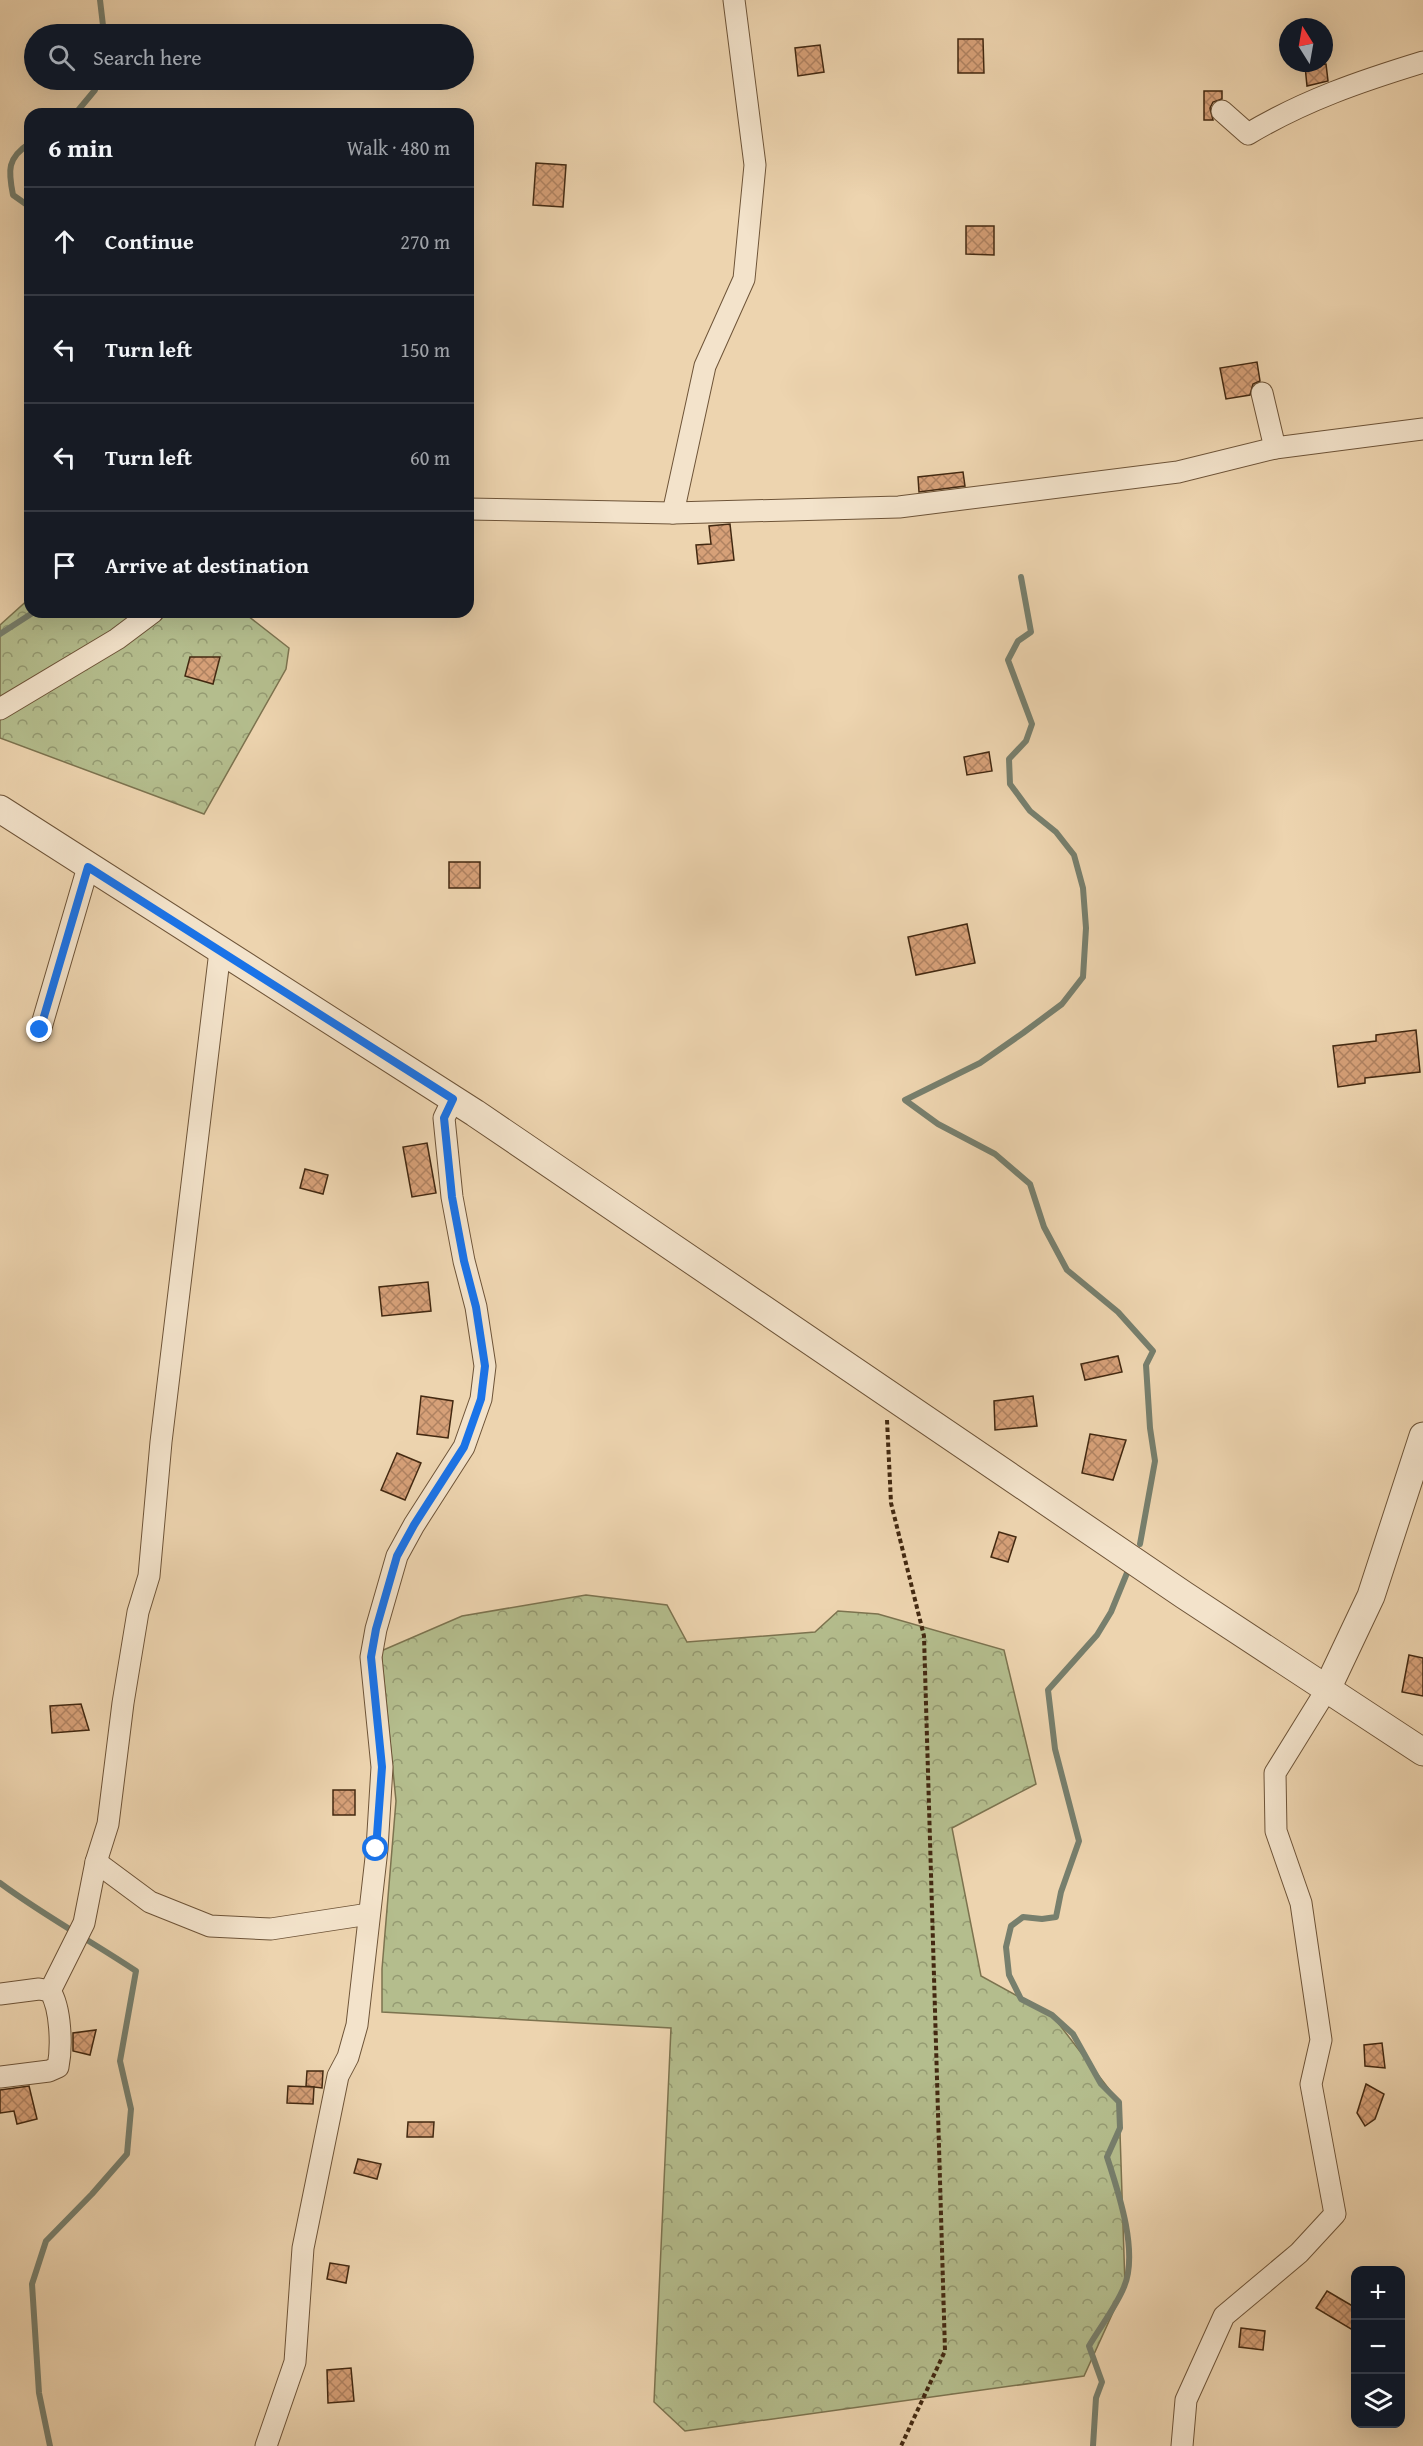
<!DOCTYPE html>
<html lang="en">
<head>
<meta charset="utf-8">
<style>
  body { margin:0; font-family:"Gentium Book Plus",serif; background:#242831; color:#f1f3f6 }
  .controls { position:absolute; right:18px; bottom:18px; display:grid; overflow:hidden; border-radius:12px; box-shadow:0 6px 24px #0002 }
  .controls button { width:54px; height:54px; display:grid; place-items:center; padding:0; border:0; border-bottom:2px solid #363941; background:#171b24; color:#f1f3f6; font:30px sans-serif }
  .compass { position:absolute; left:1279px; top:18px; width:54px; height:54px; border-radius:50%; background:#171b24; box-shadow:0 6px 24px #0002; rotate:349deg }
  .stop { position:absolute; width:18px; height:18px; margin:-14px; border:4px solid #1a73e8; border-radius:50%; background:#fff }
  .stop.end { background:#1a73e8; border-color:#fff; box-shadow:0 2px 6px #0008 }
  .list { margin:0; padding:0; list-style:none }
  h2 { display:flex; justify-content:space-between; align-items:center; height:78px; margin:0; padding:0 24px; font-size:26px }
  h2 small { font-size:20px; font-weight:400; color:#9ea1a6 }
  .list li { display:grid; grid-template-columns:39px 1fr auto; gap:18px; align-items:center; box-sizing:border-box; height:108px; padding:0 24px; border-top:2px solid #363941 }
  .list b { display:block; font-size:22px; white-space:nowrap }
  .list em { font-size:20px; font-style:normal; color:#9ea1a6 }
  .icon { flex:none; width:33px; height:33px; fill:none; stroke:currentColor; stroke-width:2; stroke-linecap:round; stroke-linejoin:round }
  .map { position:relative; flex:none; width:1423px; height:2446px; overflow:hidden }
  .search { position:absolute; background:#171b24; box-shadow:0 6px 24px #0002; left:24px; top:24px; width:450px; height:66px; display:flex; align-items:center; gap:15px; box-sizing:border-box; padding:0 21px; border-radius:33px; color:#9ea1a6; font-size:22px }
  .panel { position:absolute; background:#171b24; box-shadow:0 6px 24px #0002; left:24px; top:108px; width:450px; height:510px; border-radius:18px }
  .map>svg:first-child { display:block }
  .forest { fill:url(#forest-crowns); stroke:#7c734f; stroke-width:1.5 }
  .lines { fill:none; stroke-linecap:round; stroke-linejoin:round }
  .stream { stroke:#777f6d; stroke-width:6 }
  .building { fill:url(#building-cross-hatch); stroke:#432911; stroke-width:1.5 }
  .minor-casing { stroke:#6e5438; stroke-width:23 }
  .tertiary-casing { stroke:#6e5438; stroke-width:29 }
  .path { stroke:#432911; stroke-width:4; stroke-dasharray:4.5 3; stroke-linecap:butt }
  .minor { stroke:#f3e3cb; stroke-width:21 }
  .tertiary { stroke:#f3e3cb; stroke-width:27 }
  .route { stroke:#1a73e8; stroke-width:8 }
</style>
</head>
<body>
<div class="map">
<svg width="1423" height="2446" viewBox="0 0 1423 2446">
  <defs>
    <pattern id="forest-crowns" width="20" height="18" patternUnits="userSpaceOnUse" patternTransform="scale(1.5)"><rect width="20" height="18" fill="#b4bd8d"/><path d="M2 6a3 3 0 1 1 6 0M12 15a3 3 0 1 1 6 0" fill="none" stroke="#949a72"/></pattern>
    <pattern id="building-cross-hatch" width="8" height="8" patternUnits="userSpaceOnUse" patternTransform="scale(1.5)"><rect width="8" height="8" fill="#d6a078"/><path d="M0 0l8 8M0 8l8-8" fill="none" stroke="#af8261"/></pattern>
  </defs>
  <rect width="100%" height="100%" fill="#edd4af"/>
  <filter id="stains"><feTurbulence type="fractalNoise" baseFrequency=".00333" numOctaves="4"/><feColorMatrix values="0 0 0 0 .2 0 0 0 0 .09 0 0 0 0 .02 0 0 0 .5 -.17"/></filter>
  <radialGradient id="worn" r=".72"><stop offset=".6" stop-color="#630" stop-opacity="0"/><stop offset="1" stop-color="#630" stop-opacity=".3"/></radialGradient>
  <g class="forest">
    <path d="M30,598V612H243L289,648L286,669L204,814L0,738V625Z"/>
    <path d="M586,1595L667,1605L687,1642L815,1632L838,1611L878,1614L1004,1650L1036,1784L952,1828L981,1976L1052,2015L1119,2102L1125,2286L1084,2376L685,2431L654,2402L671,2028L382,2012V1969L396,1801L381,1651L462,1616Z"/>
  </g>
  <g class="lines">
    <g class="stream">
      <path d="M100,0L104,34"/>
      <path d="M75,114L95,90L98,80"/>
      <path d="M30,143C7,158 8,170 13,195L30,207"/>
      <path d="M1021,577L1031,632L1018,641L1008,660L1032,724L1026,741L1009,759L1010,784L1030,811L1056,832L1074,855L1083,888L1086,928L1083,977L1062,1004L1023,1033L980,1063L905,1100L938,1124L995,1154L1030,1184L1044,1227L1067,1270L1118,1312L1153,1351L1146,1365L1150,1428L1155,1461L1140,1544"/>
      <path d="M0,634L34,612"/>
      <path d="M0,1883C43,1915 91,1941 136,1971L120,2061L131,2109L127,2154L92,2194L46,2241L32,2284L39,2393L50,2446"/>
      <path d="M1093,2446L1096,2398L1102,2382L1089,2346C1100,2327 1116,2307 1124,2287C1139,2252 1118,2191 1107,2157L1120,2128L1119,2102L1101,2084L1073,2034L1052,2015L1021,1999L1009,1975L1006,1947L1011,1926L1023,1917L1042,1919L1056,1917L1061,1892L1079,1841L1055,1749L1048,1690L1097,1635L1111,1612L1127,1573"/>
    </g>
  </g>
  <g class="building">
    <path d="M958,39H983L984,73H958Z"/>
    <path d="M820,45L824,72L798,76L795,48Z"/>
    <path d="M1326,64L1328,81L1307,86L1305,66Z"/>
    <path d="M1204,91H1222V99L1213,102L1210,108L1213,120H1204Z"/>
    <path d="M536,163L566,165L563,207L533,205Z"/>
    <path d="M966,226H994V255L966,254Z"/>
    <path d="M1257,362L1260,381L1253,384L1250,395L1226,399L1220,368Z"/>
    <path d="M963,472L965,486L919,492L918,477Z"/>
    <path d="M730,524L734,560L698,564L696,545L711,544L709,526Z"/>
    <path d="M190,657H220L213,684L185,676Z"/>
    <path d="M989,752L992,771L967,775L964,757Z"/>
    <rect x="449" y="862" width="31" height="26"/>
    <path d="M967,924L975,963L916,975L908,937Z"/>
    <path d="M1416,1030L1420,1072L1365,1078V1083L1338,1087L1333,1046L1376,1041V1035Z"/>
    <path d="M427,1143L436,1193L412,1197L403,1147Z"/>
    <path d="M305,1169L328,1175L323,1194L300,1188Z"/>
    <path d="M428,1282L431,1311L382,1316L379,1287Z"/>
    <path d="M1118,1356L1122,1372L1085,1380L1081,1364Z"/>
    <path d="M421,1396L453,1401L448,1438L417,1434Z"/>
    <path d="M1033,1396L1037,1426L995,1430L994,1401Z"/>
    <path d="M1090,1434L1126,1440L1113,1480L1082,1473Z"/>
    <path d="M397,1453L421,1463L405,1500L381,1490Z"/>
    <path d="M999,1532L1016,1537L1008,1562L991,1557Z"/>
    <path d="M1409,1655L1423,1658V1696L1402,1692Z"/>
    <path d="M81,1704L89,1730L52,1733L50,1706Z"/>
    <rect x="333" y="1790" width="22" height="25"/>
    <path d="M96,2030L90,2055L73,2051V2033Z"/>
    <path d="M1382,2043L1385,2068L1365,2066L1364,2045Z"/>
    <path d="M307,2071H323L322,2088L306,2086Z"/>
    <path d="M1366,2084L1384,2094L1375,2119L1365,2126L1357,2113Z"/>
    <path d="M29,2086L37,2119L17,2124L14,2111L0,2113V2090Z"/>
    <path d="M288,2086L314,2087L313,2104L287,2103Z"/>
    <path d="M408,2122H434L433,2137H407Z"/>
    <path d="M358,2159L381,2164L377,2179L354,2173Z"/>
    <path d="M330,2263L349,2266L346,2283L327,2279Z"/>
    <path d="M1327,2291L1356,2308V2332L1316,2308Z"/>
    <path d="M1241,2328L1265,2331L1263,2350L1239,2347Z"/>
    <path d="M351,2368L354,2401L328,2403L327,2370Z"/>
  </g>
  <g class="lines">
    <g class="minor-casing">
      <g id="minor">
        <path d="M734,0L755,165L744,279L705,366L673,513L899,507L1178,472L1275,448L1423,429"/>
        <path d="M1222,111L1248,134C1305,100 1361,81 1423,62"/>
        <path d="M1262,393L1275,448"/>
        <path d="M468,509L673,513"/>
        <path d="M0,709L117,639L153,612"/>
        <path d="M40,1031L88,867"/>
        <path d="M96,1862L150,1902L210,1926L271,1929L369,1914"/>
        <path d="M50,1991L84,1923L96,1862L108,1824L123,1703L138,1612L149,1576L161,1442L220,951"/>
        <path d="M0,1994L39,1989L50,1991C61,2008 62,2047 58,2067L49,2071L0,2077"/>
        <path d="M266,2446L295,2362L303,2248L338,2076L348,2057L357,2025L377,1849L382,1767L371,1657L376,1629L397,1556L414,1525L464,1447L481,1399L485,1366L476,1307L464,1261L452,1197L444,1118L453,1099"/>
        <path d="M1182,2446L1186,2400L1224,2316L1299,2253L1335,2214L1311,2084L1321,2040L1301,1903L1276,1831L1275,1773L1327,1689"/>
      </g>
    </g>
    <g class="tertiary-casing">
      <g id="tertiary">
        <path d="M0,809L475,1113L1184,1595L1423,1752"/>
        <path d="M1327,1689L1371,1596L1423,1436"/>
      </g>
    </g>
    <path class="path" d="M887,1420L891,1503L924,1636L945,2351L901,2446"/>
    <use href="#minor" class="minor"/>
    <use href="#tertiary" class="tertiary"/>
  </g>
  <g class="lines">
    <path class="route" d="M40,1030L88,867L453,1099L444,1118L452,1197L464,1261L476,1307L485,1366L481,1399L464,1447L414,1525L397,1556L376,1629L371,1657L382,1767L376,1849"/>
  </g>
  <rect width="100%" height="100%" filter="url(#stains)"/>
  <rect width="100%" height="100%" fill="url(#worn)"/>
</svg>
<div class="controls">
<button>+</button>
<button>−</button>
<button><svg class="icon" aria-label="layers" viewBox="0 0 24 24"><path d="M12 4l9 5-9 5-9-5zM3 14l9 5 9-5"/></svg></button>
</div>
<svg class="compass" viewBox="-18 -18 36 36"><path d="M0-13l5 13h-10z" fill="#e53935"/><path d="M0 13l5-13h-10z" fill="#9ea1a6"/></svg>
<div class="stop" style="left:376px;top:1849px"></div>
<div class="stop end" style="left:40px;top:1030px"></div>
<div class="search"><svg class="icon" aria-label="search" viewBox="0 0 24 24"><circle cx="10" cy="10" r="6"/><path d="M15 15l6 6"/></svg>Search here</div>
<section class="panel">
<h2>6 min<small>Walk · 480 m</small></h2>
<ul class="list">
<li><svg class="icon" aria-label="ahead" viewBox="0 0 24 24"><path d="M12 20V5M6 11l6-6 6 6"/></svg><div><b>Continue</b></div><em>270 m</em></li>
<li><svg class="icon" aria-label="left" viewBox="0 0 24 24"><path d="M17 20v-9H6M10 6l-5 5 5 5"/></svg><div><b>Turn left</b></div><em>150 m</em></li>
<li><svg class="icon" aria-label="left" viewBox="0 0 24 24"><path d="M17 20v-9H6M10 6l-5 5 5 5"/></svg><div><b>Turn left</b></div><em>60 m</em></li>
<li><svg class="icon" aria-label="arrive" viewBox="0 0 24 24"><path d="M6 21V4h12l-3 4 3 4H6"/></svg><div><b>Arrive at destination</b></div></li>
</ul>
</section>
</div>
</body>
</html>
